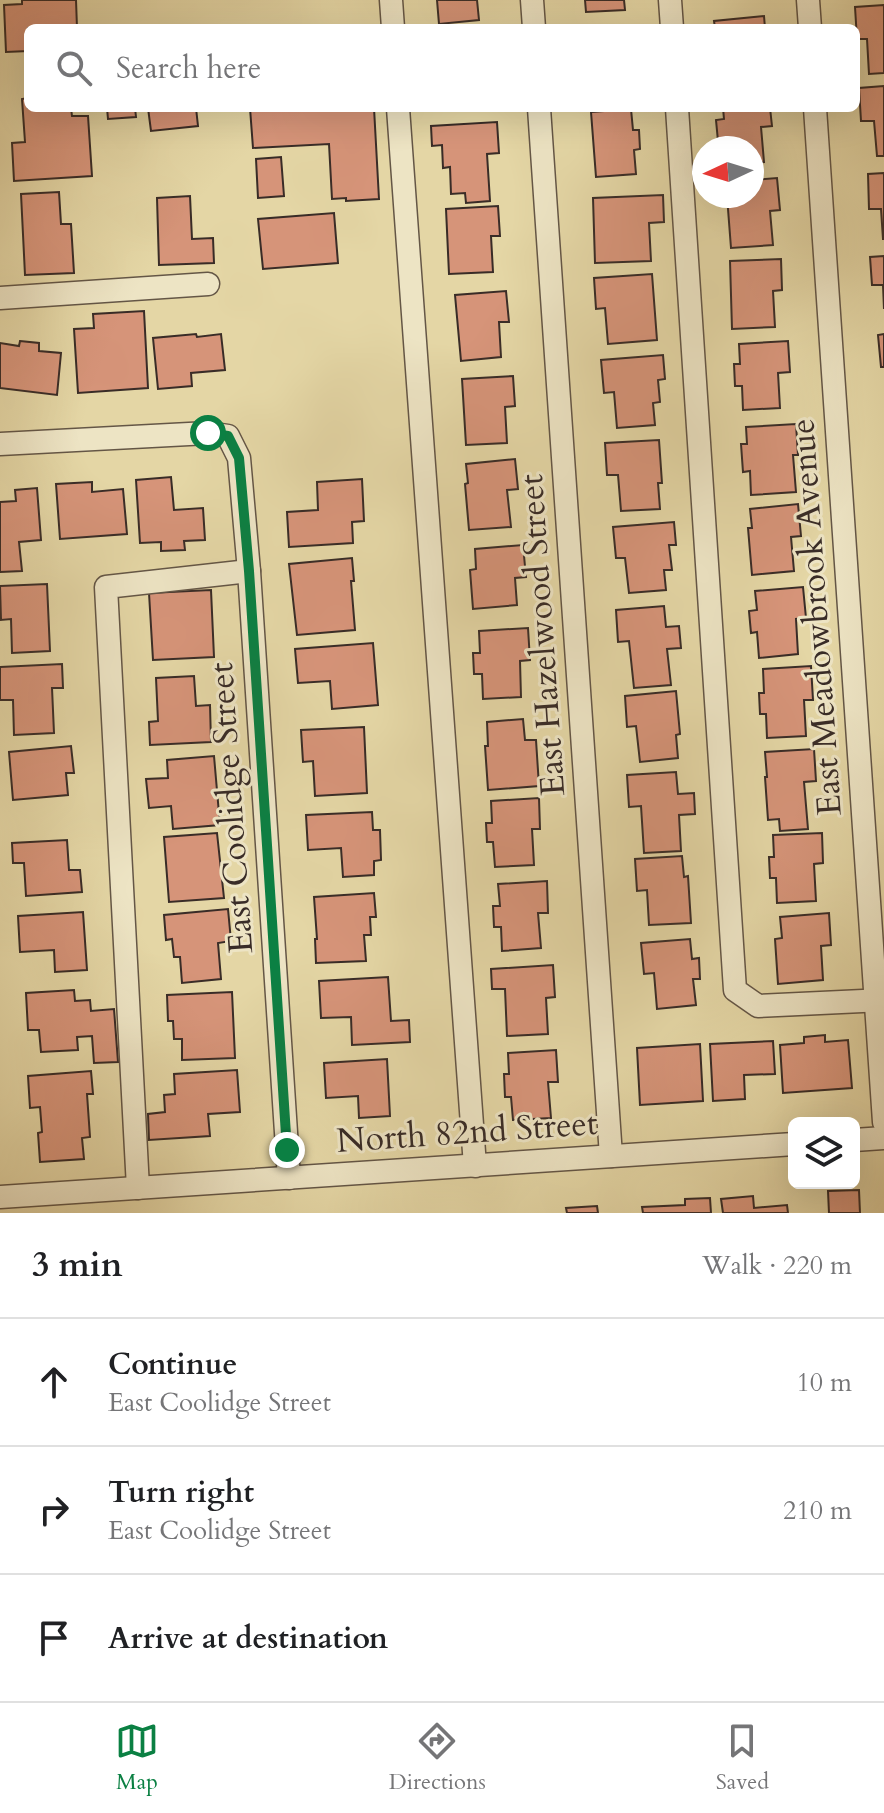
<!DOCTYPE html>
<html lang="en">
<head>
<meta charset="utf-8">
<style>
  body { margin:0; font-family:Cardo,serif; background:#f6f6f6; color:#202124 }
  .controls { position:absolute; right:24px; bottom:24px; display:grid; overflow:hidden; border-radius:12px; box-shadow:0 8px 32px #0002 }
  .controls button { width:72px; height:72px; display:grid; place-items:center; padding:0; border:0; border-bottom:2px solid #e0e0e0; background:#fff; color:#202124; font:40px sans-serif }
  .compass { position:absolute; left:692px; top:136px; width:72px; height:72px; border-radius:50%; background:#fff; box-shadow:0 8px 32px #0002; rotate:266deg }
  .stop { position:absolute; width:24px; height:24px; margin:-18px; border:6px solid #0b8043; border-radius:50%; background:#fff }
  .stop.end { background:#0b8043; border-color:#fff; box-shadow:0 2px 8px #0008 }
  .list { margin:0; padding:0; list-style:none }
  h2 { display:flex; justify-content:space-between; align-items:center; height:104px; margin:0; padding:0 32px; font-size:34px }
  h2 small { font-size:26px; font-weight:400; color:#757577 }
  .list li { display:grid; grid-template-columns:52px 1fr auto; gap:24px; align-items:center; box-sizing:border-box; height:128px; padding:0 32px; border-top:2px solid #e0e0e0 }
  .list b { display:block; font-size:30px; white-space:nowrap }
  .list p { margin:0; font-size:26px; white-space:nowrap; color:#757577 }
  .list em { font-size:26px; font-style:normal; color:#757577 }
  .icon { flex:none; width:44px; height:44px; fill:none; stroke:currentColor; stroke-width:2; stroke-linecap:round; stroke-linejoin:round }
  .map { position:relative; flex:none; width:884px; height:1213px; overflow:hidden }
  .search { position:absolute; background:#fff; box-shadow:0 8px 32px #0002; left:24px; right:24px; top:24px; height:88px; display:flex; align-items:center; gap:20px; box-sizing:border-box; padding:0 28px; border-radius:12px; color:#757577; font-size:30px }
  .sheet { height:488px; background:#fff }
  nav { display:flex; justify-content:space-around; align-items:center; box-sizing:border-box; height:112px; border-top:2px solid #e0e0e0; background:#fff; font-size:22px; color:#757577 }
  nav a { display:grid; justify-items:center; gap:4px }
  nav .on { color:#0b8043 }
  .map>svg:first-child { display:block }
  .building { fill:#d69479; stroke:#392c27; stroke-width:2 }
  .lines { fill:none; stroke-linecap:round; stroke-linejoin:round }
  .minor-casing { stroke:#645646; stroke-width:25 }
  .minor { stroke:#ede4c4; stroke-width:22 }
  .route { stroke:#0b8043; stroke-width:10 }
  .labels { text-anchor:middle; dominant-baseline:central; stroke-width:6; stroke-linejoin:round; paint-order:stroke }
  .street-label { font-size:34px; fill:#392c27; stroke:#ede4c4 }
</style>
</head>
<body>
<div class="map">
<svg width="884" height="1213" viewBox="0 0 884 1213">
  <rect width="100%" height="100%" fill="#e4d6a5"/>
  <filter id="stains"><feTurbulence type="fractalNoise" baseFrequency=".0025" numOctaves="4"/><feColorMatrix values="0 0 0 0 .2 0 0 0 0 .09 0 0 0 0 .02 0 0 0 .5 -.17"/></filter>
  <radialGradient id="worn" r=".72"><stop offset=".6" stop-color="#630" stop-opacity="0"/><stop offset="1" stop-color="#630" stop-opacity=".3"/></radialGradient>
  <g class="building">
    <path d="M22,0H76L77,28H28V51L6,52L4,5L22,4Z"/>
    <path d="M437,0H477L479,20L439,24Z"/>
    <path d="M585,0H624L625,10L586,12Z"/>
    <path d="M884,5V73L869,74L867,39H857L855,7Z"/>
    <path d="M764,16L765,28H715L714,21Z"/>
    <path d="M884,86V156H877L874,121H861L859,88Z"/>
    <path d="M28,98V108H71L72,116H88L92,176L14,181L12,143L25,142L22,99Z"/>
    <path d="M107,108H135L136,117L108,119Z"/>
    <path d="M148,108H196L198,126L151,131Z"/>
    <path d="M250,108H374L379,199L346,201V198L332,199L329,144L253,148Z"/>
    <path d="M723,108H770L772,126L761,127L764,162L752,163V148H723V140L718,141L716,120L724,119Z"/>
    <path d="M631,109L633,130H639L640,149L634,150L636,174L596,177L591,112Z"/>
    <path d="M497,122L499,153L487,154L490,201L466,203L465,193L451,194L450,167L443,168L442,145L432,146L431,126Z"/>
    <path d="M281,157L284,196L258,198L256,159Z"/>
    <path d="M884,173V239H883L881,209H869L868,174Z"/>
    <path d="M777,178L780,210L770,211L773,245L731,248L727,196H752V180Z"/>
    <path d="M59,192L61,224H71L74,273L25,275L21,194Z"/>
    <path d="M663,195L664,222L649,223L651,261L595,263L593,198Z"/>
    <path d="M190,196L192,239L213,238L214,263L159,265L157,198Z"/>
    <path d="M498,206L500,236H491L493,272L449,274L446,209Z"/>
    <path d="M334,213L338,263L263,269L258,219Z"/>
    <path d="M884,256V309L883,285H872L870,257Z"/>
    <path d="M781,259L782,290L773,291L775,327L732,329L730,261Z"/>
    <path d="M652,274L657,340L608,344L605,308L596,309L594,278Z"/>
    <path d="M506,291L509,322H499L501,357L461,361L455,295Z"/>
    <path d="M144,311L148,388L78,393L74,329L94,328L93,314Z"/>
    <path d="M196,334L197,337L221,334L225,370L191,373L192,386L158,389L153,338Z"/>
    <path d="M884,334V367H881L878,335Z"/>
    <path d="M20,341L39,343V351L61,353L57,395L0,388V343L19,346Z"/>
    <path d="M788,341L790,372L778,373L780,408L743,410L742,386H735L734,364H740L739,344Z"/>
    <path d="M663,355L665,379L658,380L660,402L653,403L655,425L617,428L614,392L604,393L601,360Z"/>
    <path d="M513,376L515,406L505,407L507,443L466,445L462,379Z"/>
    <path d="M796,424L798,455H793L796,492L751,495L750,471L743,472L741,444H747L746,427Z"/>
    <path d="M659,440L662,483H658L660,509L621,511L618,475H607L605,443Z"/>
    <path d="M515,459L518,489L507,490L511,527L469,530L465,484L468,483L466,464Z"/>
    <path d="M171,477L174,510L203,508L205,540L184,541L185,550L161,551V542L140,543L136,480Z"/>
    <path d="M362,479L364,521L352,522L353,543L289,547L287,512L318,510L317,482Z"/>
    <path d="M92,482V492L123,489L127,534L60,539L56,484Z"/>
    <path d="M37,488L41,540L19,542L22,571L0,572V502L16,501L15,490Z"/>
    <path d="M798,504L801,536L791,537L794,571L752,575L748,528H752L750,509Z"/>
    <path d="M674,522L676,545H669L672,570H664L666,590L629,593L625,558H616L613,527Z"/>
    <path d="M523,545L526,577L515,578L517,605L473,609L470,570L476,569L475,549Z"/>
    <path d="M352,558L354,581H351L355,630L297,635L289,564Z"/>
    <path d="M47,584L50,651L12,653L11,619L1,620L0,586Z"/>
    <path d="M803,587L806,618L796,619L798,654L759,658L757,632L751,633L749,611L757,610L755,591Z"/>
    <path d="M211,590L214,657L153,660L149,593Z"/>
    <path d="M664,606L666,627L679,626L681,648L667,649L671,685L634,688L629,641L618,642L616,610Z"/>
    <path d="M528,628L530,660L520,661L521,697L483,699L482,674H474L473,653H480L479,631Z"/>
    <path d="M373,643L378,705L332,709L330,681L298,683L295,649Z"/>
    <path d="M62,664L63,688H52L54,733L14,735L13,700H0V667Z"/>
    <path d="M811,666L813,700H804L806,736L767,738L766,714H760L759,693H764L763,669Z"/>
    <path d="M194,676L196,706L210,705L211,742L150,745L149,722L158,721L156,678Z"/>
    <path d="M676,691L680,734L676,735L678,758L640,762L636,726L627,727L625,696Z"/>
    <path d="M523,719L525,740H536L539,786L488,790L485,746H488L487,722Z"/>
    <path d="M364,727L367,793L315,796L313,761L303,762L301,730Z"/>
    <path d="M71,746L74,773H66L68,795L13,800L9,752Z"/>
    <path d="M814,749L816,781L804,782L808,829L780,831L779,819L768,820L765,777H767L765,752Z"/>
    <path d="M214,756L220,825L173,829L171,806L149,808L146,779L168,778L167,760Z"/>
    <path d="M676,772L678,794L694,793L695,814L679,815L681,851L644,853L641,806L629,807L627,775Z"/>
    <path d="M539,798L540,829H532L534,865L495,867L493,842H487L486,823H492L491,801Z"/>
    <path d="M372,812L373,830H380L381,860L374,861V875L343,877L341,848L308,850L306,815Z"/>
    <path d="M217,833L224,898L169,902L164,837Z"/>
    <path d="M822,833L823,863L814,864L816,901L777,903L776,878H770L769,857H774L773,835Z"/>
    <path d="M67,840L69,870H80L82,892L26,896L24,863H13L12,843Z"/>
    <path d="M682,856L684,877L688,876L691,923L649,925L647,890L637,891L635,859Z"/>
    <path d="M547,881L548,913H538L541,948L502,951L501,927H494L493,906H500L498,884Z"/>
    <path d="M374,893L376,917H370L371,935H364L366,961L316,963L315,939H317L314,897Z"/>
    <path d="M228,909L231,941L218,943L221,979L182,983L180,957H174L172,939L166,940L164,915Z"/>
    <path d="M83,912L87,970L55,972L54,950L20,952L18,916Z"/>
    <path d="M829,913L831,945L821,946L823,980L778,984L775,939L782,938L780,917Z"/>
    <path d="M690,939L692,959L699,958L700,979H693L696,1005L657,1009L654,973L644,974L641,943Z"/>
    <path d="M553,965L555,997L546,998L548,1034L507,1036L505,989H492L491,969Z"/>
    <path d="M388,977L391,1021L409,1020L410,1042L352,1045L351,1017L321,1018L319,981Z"/>
    <path d="M74,990L75,1001L90,1000L91,1011L114,1009L118,1062L94,1063L92,1036L77,1037L78,1050L41,1052L39,1030H28L26,993Z"/>
    <path d="M232,992L235,1058L182,1060V1039H174L173,1021H168L167,995Z"/>
    <path d="M825,1035V1042L848,1040L852,1088L783,1093L780,1045L804,1043V1037Z"/>
    <path d="M773,1041L775,1074L744,1075L745,1099L713,1101L710,1044Z"/>
    <path d="M700,1044L703,1101L640,1105L637,1048Z"/>
    <path d="M556,1050L558,1082H548L551,1118L513,1120L511,1097H505L504,1074H509L508,1053Z"/>
    <path d="M387,1059L390,1116L359,1118L358,1096L326,1098L324,1063Z"/>
    <path d="M237,1070L240,1112L208,1114L210,1136L149,1140L148,1114L165,1112L164,1095L175,1094L174,1074Z"/>
    <path d="M91,1071L93,1094H87L90,1137L82,1138L84,1159L40,1162L38,1133L42,1132L40,1107L30,1108L28,1076Z"/>
    <path d="M859,1190L860,1213H829L828,1191Z"/>
    <path d="M753,1196L754,1208L787,1205L788,1213H723L721,1199Z"/>
    <path d="M710,1198L711,1213H643L642,1207L685,1205V1199Z"/>
    <path d="M597,1206L598,1213H567L566,1208Z"/>
  </g>
  <g class="lines">
    <g class="minor-casing">
      <g id="minor">
        <path d="M391,0L393,28"/>
        <path d="M532,0L534,28"/>
        <path d="M670,0L672,28"/>
        <path d="M808,0L810,28"/>
        <path d="M398,108L475,1166"/>
        <path d="M539,108L611,1156"/>
        <path d="M677,108L735,990L758,1006L884,1000"/>
        <path d="M815,108L884,1122"/>
        <path d="M0,298L208,284"/>
        <path d="M0,444L208,433L228,436L239,458L249,571L289,1178"/>
        <path d="M854,1140L884,1138"/>
        <path d="M138,1188L106,587L249,571"/>
        <path d="M0,1197L794,1144"/>
      </g>
    </g>
    <use href="#minor" class="minor"/>
  </g>
  <g class="lines">
    <path class="route" d="M208,433L228,436L239,458L249,571L287,1150"/>
  </g>
  <g class="labels">
    <g class="street-label">
      <text transform="translate(816 617) rotate(-94)">East Meadowbrook Avenue</text>
      <text transform="translate(542 635) rotate(-94)">East Hazelwood Street</text>
      <text transform="translate(231 808) rotate(-94)">East Coolidge Street</text>
      <text transform="translate(467 1132) rotate(-4)">North 82nd Street</text>
    </g>
  </g>
  <rect width="100%" height="100%" filter="url(#stains)"/>
  <rect width="100%" height="100%" fill="url(#worn)"/>
</svg>
<div class="controls">
<button><svg class="icon" aria-label="layers" viewBox="0 0 24 24"><path d="M12 4l9 5-9 5-9-5zM3 14l9 5 9-5"/></svg></button>
</div>
<svg class="compass" viewBox="-18 -18 36 36"><path d="M0-13l5 13h-10z" fill="#e53935"/><path d="M0 13l5-13h-10z" fill="#757577"/></svg>
<div class="stop" style="left:208px;top:433px"></div>
<div class="stop end" style="left:287px;top:1150px"></div>
<div class="search"><svg class="icon" aria-label="search" viewBox="0 0 24 24"><circle cx="10" cy="10" r="6"/><path d="M15 15l6 6"/></svg>Search here</div>
</div>
<section class="sheet">
<h2>3 min<small>Walk · 220 m</small></h2>
<ul class="list">
<li><svg class="icon" aria-label="ahead" viewBox="0 0 24 24"><path d="M12 20V5M6 11l6-6 6 6"/></svg><div><b>Continue</b><p>East Coolidge Street</p></div><em>10 m</em></li>
<li><svg class="icon" aria-label="right" viewBox="0 0 24 24"><path d="M7 20v-9h11M14 6l5 5-5 5"/></svg><div><b>Turn right</b><p>East Coolidge Street</p></div><em>210 m</em></li>
<li><svg class="icon" aria-label="arrive" viewBox="0 0 24 24"><path d="M6 21V4h12l-3 4 3 4H6"/></svg><div><b>Arrive at destination</b></div></li>
</ul>
</section>
<nav>
<a class="on"><svg class="icon" aria-label="map" viewBox="0 0 24 24"><path d="M3 6l6-2 6 2 6-2v14l-6 2-6-2-6 2zM9 4v14M15 6v14"/></svg>Map</a>
<a><svg class="icon" aria-label="directions" viewBox="0 0 24 24"><path d="M12 3l9 9-9 9-9-9zM9 14v-3h6M13 9l2 2-2 2"/></svg>Directions</a>
<a><svg class="icon" aria-label="saved" viewBox="0 0 24 24"><path d="M7 4h10v16l-5-4-5 4z"/></svg>Saved</a>
</nav>
</body>
</html>
